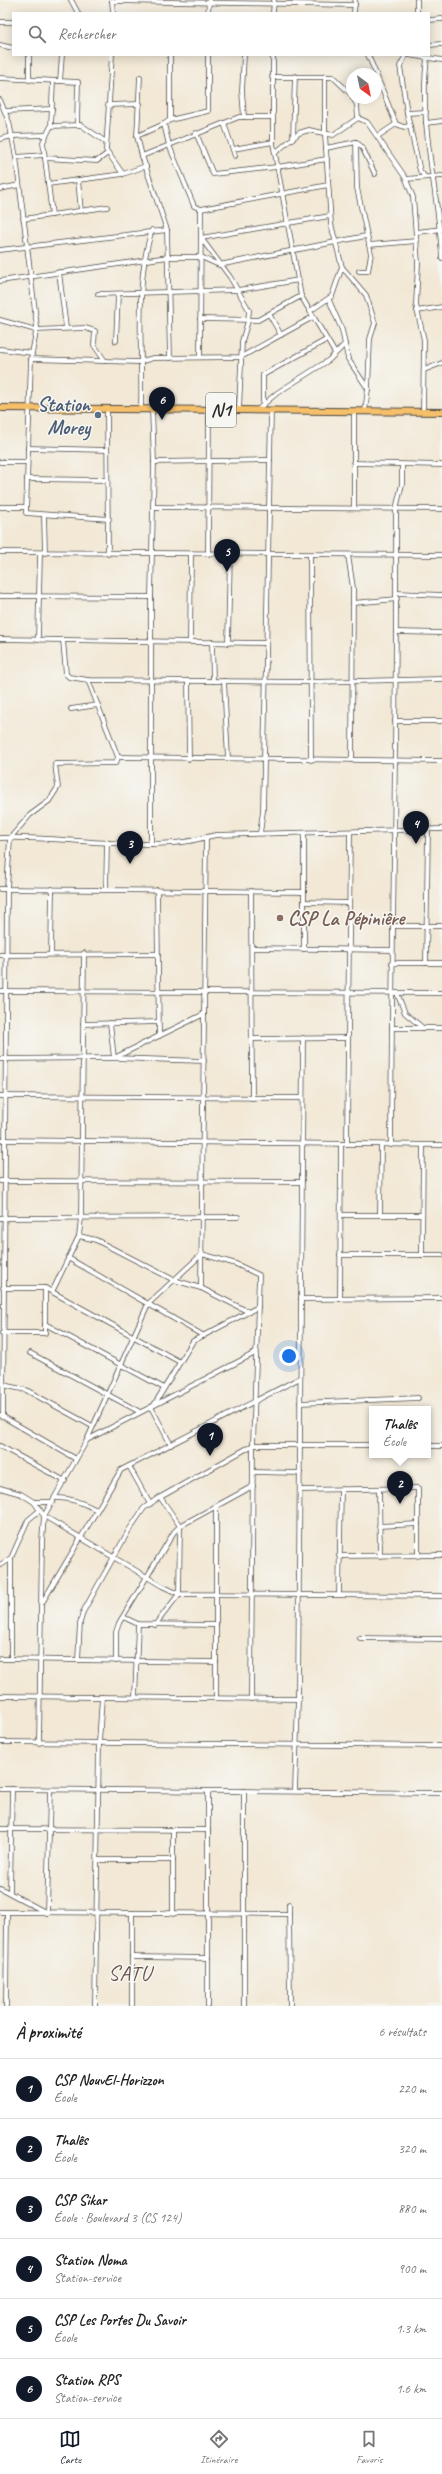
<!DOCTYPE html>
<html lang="fr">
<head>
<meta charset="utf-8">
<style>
  body { margin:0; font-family:Caveat,sans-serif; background:#f2f2f2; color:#222 }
  .compass { position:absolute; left:346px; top:68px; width:36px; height:36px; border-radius:50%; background:#fff; box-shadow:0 2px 10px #0003; rotate:147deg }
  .you { position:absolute; left:289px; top:1356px; width:14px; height:14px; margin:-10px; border:3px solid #fff; border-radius:50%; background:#1a73e8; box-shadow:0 0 0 6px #1a73e833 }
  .badge { display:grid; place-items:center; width:26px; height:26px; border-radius:50%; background:#111827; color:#fff; font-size:13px; font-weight:700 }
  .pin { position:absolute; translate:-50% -33px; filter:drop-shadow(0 1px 2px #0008) }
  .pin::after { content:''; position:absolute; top:21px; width:14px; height:12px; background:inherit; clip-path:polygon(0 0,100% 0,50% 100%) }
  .popup { position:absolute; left:369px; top:1406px; width:62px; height:52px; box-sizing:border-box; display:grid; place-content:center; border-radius:0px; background:#fff; filter:drop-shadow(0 1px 3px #0005); font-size:13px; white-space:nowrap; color:#767676 }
  .popup b { font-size:15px; color:#222 }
  .popup::after { content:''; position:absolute; left:50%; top:100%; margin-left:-8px; border:8px solid transparent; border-top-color:#fff }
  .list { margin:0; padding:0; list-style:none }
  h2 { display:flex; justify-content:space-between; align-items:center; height:52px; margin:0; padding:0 16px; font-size:17px }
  h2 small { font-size:13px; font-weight:400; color:#767676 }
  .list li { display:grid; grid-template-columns:26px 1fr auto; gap:12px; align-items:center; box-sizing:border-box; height:60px; padding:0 16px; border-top:1px solid #e0e0e0 }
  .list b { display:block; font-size:15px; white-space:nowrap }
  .list p { margin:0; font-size:13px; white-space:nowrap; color:#767676 }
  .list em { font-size:13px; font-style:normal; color:#767676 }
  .icon { flex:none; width:22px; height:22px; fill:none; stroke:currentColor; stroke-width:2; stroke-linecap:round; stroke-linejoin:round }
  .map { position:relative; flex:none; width:442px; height:2006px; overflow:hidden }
  .search { position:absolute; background:#fff; box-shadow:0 2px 10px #0003; left:12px; right:12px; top:12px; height:44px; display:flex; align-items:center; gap:10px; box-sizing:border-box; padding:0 14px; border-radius:0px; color:#767676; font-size:15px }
  .sheet { height:412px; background:#fff }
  nav { display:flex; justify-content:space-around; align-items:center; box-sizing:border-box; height:56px; border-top:1px solid #e0e0e0; background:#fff; font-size:11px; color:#767676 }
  nav a { display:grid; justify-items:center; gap:2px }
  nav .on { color:#111827 }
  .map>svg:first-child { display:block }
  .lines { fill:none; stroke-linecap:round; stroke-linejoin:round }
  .street-casing { stroke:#494744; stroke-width:5.5 }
  .primary-casing { stroke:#494744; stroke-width:8 }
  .street { stroke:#fff; stroke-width:4 }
  .primary { stroke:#f6c06b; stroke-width:6 }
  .service-dot { fill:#5c6f8a; stroke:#f6f6f2; stroke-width:1.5 }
  .education-dot { fill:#8d6e63; stroke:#f6f6f2; stroke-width:1.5 }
  .labels { text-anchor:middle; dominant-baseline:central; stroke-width:3; stroke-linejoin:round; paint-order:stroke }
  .shield { fill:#f6f6f2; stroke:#686867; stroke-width:1 }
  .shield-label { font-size:19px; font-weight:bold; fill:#2b2b2b }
  .service-label { font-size:20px; font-weight:bold; fill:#4e5e75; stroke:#f6f6f2; text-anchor:end }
  .education-label { font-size:20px; font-weight:bold; fill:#785e54; stroke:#f6f6f2; text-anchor:start }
  .neighbourhood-label { font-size:21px; letter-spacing:1px; fill:#68504b; stroke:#f6f6f2 }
</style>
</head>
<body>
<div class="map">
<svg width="442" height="2006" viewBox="0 0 442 2006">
  <rect width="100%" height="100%" fill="#f6f6f2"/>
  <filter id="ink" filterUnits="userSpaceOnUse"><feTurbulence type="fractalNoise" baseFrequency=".025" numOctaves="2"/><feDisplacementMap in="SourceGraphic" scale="8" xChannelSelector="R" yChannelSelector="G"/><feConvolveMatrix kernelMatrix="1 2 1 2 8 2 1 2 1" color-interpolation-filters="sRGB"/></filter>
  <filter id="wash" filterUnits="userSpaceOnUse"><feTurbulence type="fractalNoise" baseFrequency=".012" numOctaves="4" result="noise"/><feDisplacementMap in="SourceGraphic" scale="16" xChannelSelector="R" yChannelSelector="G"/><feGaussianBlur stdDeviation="0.9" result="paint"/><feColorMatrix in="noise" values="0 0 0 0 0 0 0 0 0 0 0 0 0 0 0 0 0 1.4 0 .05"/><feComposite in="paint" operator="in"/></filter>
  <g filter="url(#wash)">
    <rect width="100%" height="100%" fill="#f2e8d5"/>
  </g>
  <g filter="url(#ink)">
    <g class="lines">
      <g class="street-casing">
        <g id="street">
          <path d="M71,0L78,13"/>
          <path d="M112,0L113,13"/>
          <path d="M417,0V13"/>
          <path d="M112,1L355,5"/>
          <path d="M208,13L209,0"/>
          <path d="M273,13L274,0"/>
          <path d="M354,13L355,0"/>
          <path d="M429,20L442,19"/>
          <path d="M0,22H13"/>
          <path d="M0,45L13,48"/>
          <path d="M429,45L442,44"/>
          <path d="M112,55L106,150L123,174"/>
          <path d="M170,55V120"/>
          <path d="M208,55V111L170,120L164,124L169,145L194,206L201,209L328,185"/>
          <path d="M273,55V143L301,296L335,353"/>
          <path d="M368,55L376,74"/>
          <path d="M406,55L400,66L407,113L420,171L425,177"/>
          <path d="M408,55L442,60"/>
          <path d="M427,58C418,124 439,192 442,258"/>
          <path d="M376,74L396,124L404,127L410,126"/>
          <path d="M325,76V134L331,224L342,267L366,295L375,323L370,339L368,389"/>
          <path d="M140,77L137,136L142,156L167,230L170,358"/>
          <path d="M272,77H333L352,95"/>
          <path d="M0,78L78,82L77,124"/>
          <path d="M29,80V55"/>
          <path d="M60,81L62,55"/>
          <path d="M353,98L357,105L358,118L367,122L376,135L405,177L413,197L418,263L416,305L424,340L423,412"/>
          <path d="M0,100L9,122L16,157L37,327L31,359L26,513L109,519"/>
          <path d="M108,105L140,104"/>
          <path d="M5,111L52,109"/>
          <path d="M407,113L426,112"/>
          <path d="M244,117L242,91L244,55"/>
          <path d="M224,123L235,156"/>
          <path d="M426,123L442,121"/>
          <path d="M51,126L81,125L106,142"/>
          <path d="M196,133L213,174L277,167L327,159"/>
          <path d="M137,136L164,124"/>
          <path d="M378,136L396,124"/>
          <path d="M0,139L12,136L45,135"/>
          <path d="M293,139L295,76"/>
          <path d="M356,142L357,188L371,254L368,271H359"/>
          <path d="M356,142L362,147L375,174"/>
          <path d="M326,148L356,142"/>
          <path d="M233,149L273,142"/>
          <path d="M275,153L299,133L309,130L333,135L358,118"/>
          <path d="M142,156L239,117H272"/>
          <path d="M16,157L44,155"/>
          <path d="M45,158L97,161L108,153"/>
          <path d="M406,179L442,176"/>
          <path d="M78,180L81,211"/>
          <path d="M48,184L123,174L146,166"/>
          <path d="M0,189L19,185"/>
          <path d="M52,215L43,142L51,126L53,81"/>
          <path d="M23,219L107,207"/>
          <path d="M417,232L442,229"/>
          <path d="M369,245L417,241"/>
          <path d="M0,250L167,230"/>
          <path d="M59,272L66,328"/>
          <path d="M0,281L168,257H201L219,265L366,236"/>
          <path d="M98,294L238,290L299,280"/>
          <path d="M329,300L342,330L348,359L368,389L365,411"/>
          <path d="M310,311L332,296L342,267"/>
          <path d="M417,311L442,307"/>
          <path d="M269,314L281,335"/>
          <path d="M200,319L258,320L301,296"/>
          <path d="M0,320L36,330L85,328L95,331L94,345L105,361"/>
          <path d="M116,341L118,294"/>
          <path d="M0,349L32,353"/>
          <path d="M200,357L201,209"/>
          <path d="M31,359L139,362L153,358L241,357L313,317"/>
          <path d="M424,370L442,363"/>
          <path d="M263,404V375L326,340"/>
          <path d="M107,409L108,554"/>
          <path d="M141,409C143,352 134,284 152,230"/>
          <path d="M239,410L242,341L248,321L249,310L230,277L201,238L330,216"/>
          <path d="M257,410L277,393L329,360L345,344"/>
          <path d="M354,411V508"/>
          <path d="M28,448L107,450"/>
          <path d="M0,462H27"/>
          <path d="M154,462L270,460"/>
          <path d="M354,463L442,465"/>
          <path d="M27,479L107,480"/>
          <path d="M0,507H26"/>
          <path d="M154,507L442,509"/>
          <path d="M44,515L45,553"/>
          <path d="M0,552L442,555"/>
          <path d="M208,554L209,410"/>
          <path d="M310,555L311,760"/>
          <path d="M348,555L353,588L352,760"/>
          <path d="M397,593L442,595"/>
          <path d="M0,596L151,597"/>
          <path d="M353,603L397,599"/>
          <path d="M396,632L442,633"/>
          <path d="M0,639L266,643"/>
          <path d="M38,640L40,553"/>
          <path d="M63,640L66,674L69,677L88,680L310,682L442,679"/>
          <path d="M190,642L191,554"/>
          <path d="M212,642L213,681"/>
          <path d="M228,643L230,554"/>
          <path d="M188,681L189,759"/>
          <path d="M224,681L228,759"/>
          <path d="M71,709L98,705"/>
          <path d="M395,721H442"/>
          <path d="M118,757L442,761"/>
          <path d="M260,833L263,811L271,410"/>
          <path d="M304,834V949"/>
          <path d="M0,838C61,836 123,849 183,842C194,841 205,837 216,835L442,829"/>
          <path d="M151,844V597L154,462L152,409"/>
          <path d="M0,889L304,892"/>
          <path d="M106,889L107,842"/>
          <path d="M157,890L159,1036"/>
          <path d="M251,891L252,1098"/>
          <path d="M304,902L348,903"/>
          <path d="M393,926H442"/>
          <path d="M252,948L392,950"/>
          <path d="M51,954L52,889"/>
          <path d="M0,955L158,954"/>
          <path d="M392,963H442"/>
          <path d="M426,963L428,830"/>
          <path d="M0,991L442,993"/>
          <path d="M397,993L405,1013L423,1028"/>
          <path d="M110,1023L114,1058L204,1014"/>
          <path d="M83,1024L158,1022"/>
          <path d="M392,1028H442"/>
          <path d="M252,1039L347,1038"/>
          <path d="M0,1059L114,1058L204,1061"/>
          <path d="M0,1096L302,1098"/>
          <path d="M0,1140L442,1145"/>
          <path d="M347,1144L350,832"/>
          <path d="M391,1145C392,933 397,721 396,509L402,484V465"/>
          <path d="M0,1181L302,1182"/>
          <path d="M341,1215H422"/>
          <path d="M380,1215L381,1145"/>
          <path d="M0,1218L238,1217"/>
          <path d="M79,1236L96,1240L174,1280L201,1288L249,1312"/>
          <path d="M340,1255H442"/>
          <path d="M422,1255L423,1145"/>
          <path d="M68,1258L204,1336"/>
          <path d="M3,1288H45L180,1362"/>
          <path d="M201,1288L206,837"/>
          <path d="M52,1292L79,1236L81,1218L84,953"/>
          <path d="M301,1299L442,1298"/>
          <path d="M340,1299L341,1144"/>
          <path d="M45,1324L164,1388"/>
          <path d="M2,1333H45V1288"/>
          <path d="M30,1353L140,1412"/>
          <path d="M3,1385L26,1390L92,1426"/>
          <path d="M300,1403L418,1398"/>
          <path d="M154,1405L193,1341L258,1307"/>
          <path d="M151,1407L171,1445"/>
          <path d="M0,1415L76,1459"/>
          <path d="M3,1417L7,889L10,838L30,815L49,801L58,787L55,764L116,763L118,757L88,680"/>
          <path d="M87,1440L257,1352"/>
          <path d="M0,1446L65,1481"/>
          <path d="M428,1446H442"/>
          <path d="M129,1466L150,1504"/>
          <path d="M253,1472L300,1473"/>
          <path d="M0,1488L21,1494L34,1502"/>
          <path d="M379,1489L380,1556"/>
          <path d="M300,1490L418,1488V1556"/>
          <path d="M55,1498C70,1497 84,1503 97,1510"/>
          <path d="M53,1502H34L44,1516L162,1586L179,1594L442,1596"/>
          <path d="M216,1508V1698"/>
          <path d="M379,1526L418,1524"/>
          <path d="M339,1556L442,1555"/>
          <path d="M11,1558V1659"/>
          <path d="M0,1565L11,1558L28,1520L40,1510"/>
          <path d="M339,1595L341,1489"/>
          <path d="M42,1603L121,1470L300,1378"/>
          <path d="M123,1617L138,1624L216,1625"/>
          <path d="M155,1625L179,1594L180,1526L160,1497"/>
          <path d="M360,1638L442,1639"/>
          <path d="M0,1659L216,1662"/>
          <path d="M78,1660L80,1623L83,1612L129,1530L144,1508L157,1499L253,1445H372"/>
          <path d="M116,1661V1632L119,1623L174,1532L180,1526L253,1486"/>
          <path d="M0,1696L298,1699"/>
          <path d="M135,1697L138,1624"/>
          <path d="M0,1742L442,1746"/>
          <path d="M39,1743L42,1541L44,1516L87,1440L148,1304L202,1254L236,1264L259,1275L253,1445L251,1699"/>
          <path d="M0,1789L442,1793"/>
          <path d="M208,1791V2006"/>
          <path d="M244,1791V2006"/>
          <path d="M295,1791L298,1699L303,1038"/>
          <path d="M0,1829L208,1830"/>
          <path d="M173,1830V1914"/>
          <path d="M98,1860H173"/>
          <path d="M0,1888L47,1913L50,1790"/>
          <path d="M10,1891L12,1789"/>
          <path d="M289,1904L290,2006"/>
          <path d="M0,1912L289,1914"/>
          <path d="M132,1957L208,1958"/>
          <path d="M6,2006L7,1913"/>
          <path d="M95,2006L99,1743L102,1697"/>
          <path d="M132,2006V1913"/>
        </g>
      </g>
      <g class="primary-casing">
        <path id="primary" d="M0,408L442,412"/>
      </g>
      <use href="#street" class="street"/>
      <use href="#primary" class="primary"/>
    </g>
  </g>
  <circle class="service-dot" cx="98" cy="415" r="4"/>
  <circle class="education-dot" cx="280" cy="918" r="4"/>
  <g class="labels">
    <rect class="shield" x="206" y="393" width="30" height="34" rx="3"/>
    <g class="shield-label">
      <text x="221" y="410">N1</text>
    </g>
    <g class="service-label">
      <text x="90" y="404">Station<tspan x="90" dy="23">Morey</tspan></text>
    </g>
    <g class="education-label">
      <text x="288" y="918">CSP La Pépiniêre</text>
    </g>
    <g class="neighbourhood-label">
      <text x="130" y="1973">SATU</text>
    </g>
  </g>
</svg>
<svg class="compass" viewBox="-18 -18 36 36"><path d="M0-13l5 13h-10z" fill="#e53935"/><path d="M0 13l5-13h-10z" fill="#767676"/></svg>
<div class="you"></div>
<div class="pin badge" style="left:210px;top:1456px">1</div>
<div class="pin badge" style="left:400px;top:1504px">2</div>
<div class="popup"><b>Thalês</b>École</div>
<div class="pin badge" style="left:130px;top:864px">3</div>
<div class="pin badge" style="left:416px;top:844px">4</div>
<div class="pin badge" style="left:227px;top:572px">5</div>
<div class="pin badge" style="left:162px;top:420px">6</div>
<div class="search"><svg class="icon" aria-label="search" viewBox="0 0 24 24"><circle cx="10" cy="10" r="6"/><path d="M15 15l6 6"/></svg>Rechercher</div>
</div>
<section class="sheet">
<h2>À proximité<small>6 résultats</small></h2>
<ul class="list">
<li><span class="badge">1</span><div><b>CSP NouvEl-Horizzon</b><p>École</p></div><em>220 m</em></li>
<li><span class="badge">2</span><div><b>Thalês</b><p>École</p></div><em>320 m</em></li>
<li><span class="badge">3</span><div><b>CSP Sikar</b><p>École · Boulevard 3 (CS 124)</p></div><em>880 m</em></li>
<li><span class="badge">4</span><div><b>Station Noma</b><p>Station-service</p></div><em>900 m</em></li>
<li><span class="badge">5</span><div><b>CSP Les Portes Du Savoir</b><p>École</p></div><em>1.3 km</em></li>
<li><span class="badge">6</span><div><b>Station RPS</b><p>Station-service</p></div><em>1.6 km</em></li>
</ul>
</section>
<nav>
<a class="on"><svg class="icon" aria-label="map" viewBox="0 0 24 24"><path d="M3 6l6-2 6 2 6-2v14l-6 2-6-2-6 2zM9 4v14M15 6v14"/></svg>Carte</a>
<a><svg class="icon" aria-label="directions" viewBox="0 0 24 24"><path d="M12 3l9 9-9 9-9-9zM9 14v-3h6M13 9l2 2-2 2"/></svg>Itinéraire</a>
<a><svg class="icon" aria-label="saved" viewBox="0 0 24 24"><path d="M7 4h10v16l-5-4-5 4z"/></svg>Favoris</a>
</nav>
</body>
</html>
